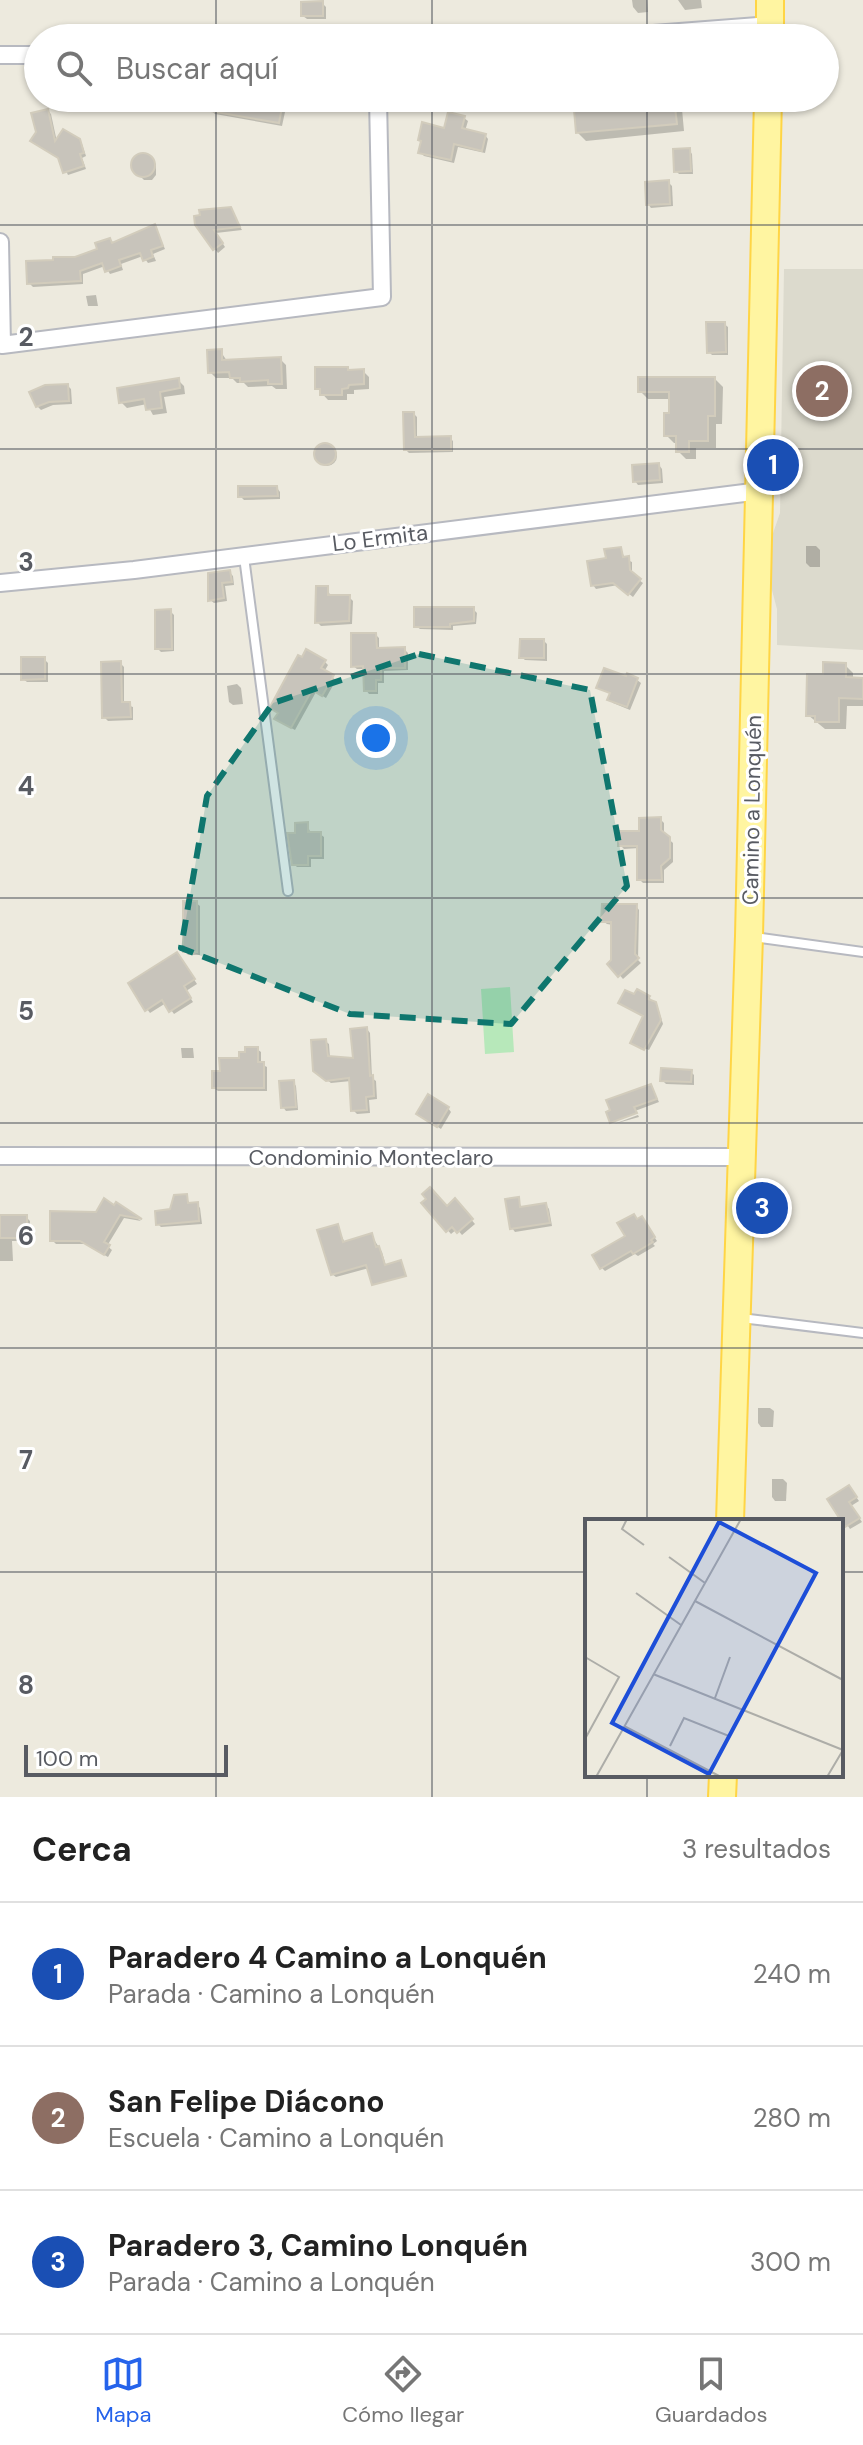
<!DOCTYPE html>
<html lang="es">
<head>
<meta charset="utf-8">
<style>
  body { margin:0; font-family:"DM Sans",sans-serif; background:#f6f6f6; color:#222 }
  .scale { position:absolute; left:24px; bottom:20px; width:204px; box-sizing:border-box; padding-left:8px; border:4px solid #585b62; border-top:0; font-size:22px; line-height:28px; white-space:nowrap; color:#585b62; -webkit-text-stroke:6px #fff; paint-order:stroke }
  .you { position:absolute; left:376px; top:738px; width:28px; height:28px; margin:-20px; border:6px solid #fff; border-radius:50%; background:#1a73e8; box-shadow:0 0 0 12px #1a73e833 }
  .badge { display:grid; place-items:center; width:52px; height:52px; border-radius:50%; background:#2563eb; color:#fff; font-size:26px; font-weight:700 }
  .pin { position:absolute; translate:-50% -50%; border:4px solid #fff; box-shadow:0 2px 8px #0006 }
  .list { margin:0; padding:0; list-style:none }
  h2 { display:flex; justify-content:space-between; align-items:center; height:104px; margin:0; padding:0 32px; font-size:34px }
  h2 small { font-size:26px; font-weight:400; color:#767676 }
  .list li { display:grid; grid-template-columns:52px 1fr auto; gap:24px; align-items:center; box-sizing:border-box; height:144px; padding:0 32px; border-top:2px solid #e0e0e0 }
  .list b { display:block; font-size:30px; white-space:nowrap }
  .list p { margin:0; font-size:26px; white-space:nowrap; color:#767676 }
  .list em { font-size:26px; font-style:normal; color:#767676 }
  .icon { flex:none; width:44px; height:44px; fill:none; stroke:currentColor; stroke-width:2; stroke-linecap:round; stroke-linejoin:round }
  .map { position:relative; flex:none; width:863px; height:1797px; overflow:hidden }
  .search { position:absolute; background:#fff; box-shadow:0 2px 6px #0004; left:24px; right:24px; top:24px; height:88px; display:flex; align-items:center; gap:20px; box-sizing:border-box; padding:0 28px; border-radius:44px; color:#767676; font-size:30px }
  .sheet { height:536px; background:#fff }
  nav { display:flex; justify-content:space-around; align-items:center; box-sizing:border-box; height:112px; border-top:2px solid #e0e0e0; background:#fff; font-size:22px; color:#767676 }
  nav a { display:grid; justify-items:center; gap:4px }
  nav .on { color:#2563eb }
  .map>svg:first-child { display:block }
  .education { fill:#dcdacd }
  .green { fill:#b7e8ba }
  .shadow { fill:#0003 }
  .building { fill:#c8c4bb; stroke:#d2ccbc; stroke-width:2 }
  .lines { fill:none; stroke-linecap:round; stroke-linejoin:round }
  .lane-casing { stroke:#b7b9c0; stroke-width:12 }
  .street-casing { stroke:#b7b9c0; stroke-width:20 }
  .primary-casing { stroke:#ffd545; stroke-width:30 }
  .lane { stroke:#fff; stroke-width:8 }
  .street { stroke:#fff; stroke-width:16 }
  .primary { stroke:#fff5a1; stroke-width:26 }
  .marked { fill:#0f766e; fill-opacity:0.2; stroke:#0f766e; stroke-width:6; stroke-dasharray:16 10; stroke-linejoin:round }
  .grid { fill:none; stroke:#585b62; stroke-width:2; stroke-opacity:0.55 }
  .labels { text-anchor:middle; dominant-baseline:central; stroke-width:6; stroke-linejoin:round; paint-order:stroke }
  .street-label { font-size:22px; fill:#585b62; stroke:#fff }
  .inset-road { fill:none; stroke:#adada8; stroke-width:2 }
  .view { fill:#1d4ed8; fill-opacity:0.15; stroke:#1d4ed8; stroke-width:4 }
  .inset-edge { fill:none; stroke:#585b62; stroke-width:4 }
  .grid-label { font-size:26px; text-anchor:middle; font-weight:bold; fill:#585b62; stroke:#fff; stroke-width:6; stroke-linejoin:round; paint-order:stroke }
</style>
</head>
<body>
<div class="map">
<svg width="863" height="1797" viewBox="0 0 863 1797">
  <rect width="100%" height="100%" fill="#edeade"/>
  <path class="education" d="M784,269H863V650L777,645V609L769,579L771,539L780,513Z"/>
  <path class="green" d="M510,987L514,1052L485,1054L481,989Z"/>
  <g class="shadow">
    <path d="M632,0H647L648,12L638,13L633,7Z"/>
    <path d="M678,0H701L702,8L685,10Z"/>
    <path d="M322,3L326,7V19H307L303,16Z"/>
    <path d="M214,98L244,103L245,98H264L262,105L281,109L285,112L282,126L215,114L212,111Z"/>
    <path d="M575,98H681L684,131L586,141L578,133Z"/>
    <path d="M48,111L51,114L57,142L78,140L82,144L86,156L82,158L86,169L68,175L60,158L38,133Z"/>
    <path d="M464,118L468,121L465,131L485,135L488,139L485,153L458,147L454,163L424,156L420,152Z"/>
    <path d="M689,150L692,154L693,174H679L676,171Z"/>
    <path d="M141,155H146L156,164V175L152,180H144L135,171L136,160Z"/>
    <path d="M668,182L672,186L673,206L651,208L648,204Z"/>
    <path d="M230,209L242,230L216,233L225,247L218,253L197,224Z"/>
    <path d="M155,227L165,249L153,254L156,261L148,263L143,256L121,264L123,270L110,274L105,266L83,274V284L33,287L29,283L75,259L100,250L110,240L114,244Z"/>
    <path d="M96,295L98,306H88L86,296Z"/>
    <path d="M724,324L728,327V355H712L709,352Z"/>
    <path d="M221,352L227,361L280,359L286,365L287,389H276L272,386L248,387L244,383H237L232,378H216L210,372Z"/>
    <path d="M347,369L350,372L363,371L369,377V389L354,390V394H347V400H328L317,388Z"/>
    <path d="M715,379L723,387L722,424H716V448H696V459H686L678,451V443H674L666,435L671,399H648L640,391Z"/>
    <path d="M178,380L184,386L185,394L164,397L167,413L153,415L147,404L127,408L121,402Z"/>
    <path d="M68,386L71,389L72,404L53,405L41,410L37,406Z"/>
    <path d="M414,414L417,417V439L450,438L453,441V452L409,453L406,450Z"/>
    <circle cx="327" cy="456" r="10"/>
    <path d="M659,465L662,469L663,483L638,485L635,481Z"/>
    <path d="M277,488L280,492V499L244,500L240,496Z"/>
    <path d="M806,546H816L820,550V567H810L806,563Z"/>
    <path d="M621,549L625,559L632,562V575L643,583L633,597L618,585L596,589L593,585L608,560Z"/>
    <path d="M229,572L233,576L234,585L225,586L227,601L214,603L210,600Z"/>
    <path d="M327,588L331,597H349L353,601L352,624L321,626L317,622Z"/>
    <path d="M473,609L477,613L476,624L453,626V630L420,629L416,626Z"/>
    <path d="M170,611L174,615V651L161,652L157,648Z"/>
    <path d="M376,635L379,638V650L404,649L408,653V670L384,671V683H378V694H369L366,690V669H357L353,666Z"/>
    <path d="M544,641L547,644V661L525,660L521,657Z"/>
    <path d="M44,659L48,663V682H27L23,679Z"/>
    <path d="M324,661L328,665L324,672L336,680L326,698L316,692L295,730L280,722L277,719L279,713Z"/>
    <path d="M120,663L124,667V704L133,707V720L108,721L104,717Z"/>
    <path d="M845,665L853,673V680H863V706H847L846,729H825L808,715L825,676Z"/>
    <path d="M637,680L641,683L630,710L613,703L610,700L612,695L598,687Z"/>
    <path d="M237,684L241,688L243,704L233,705L229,702L227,686Z"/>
    <path d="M660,819L664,823V835L673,843V862L664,870V883H643L639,879V848L624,849L620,845Z"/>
    <path d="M307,824L311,834H320L324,837V859H311V867H297L294,864L297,835Z"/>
    <path d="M196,903L200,906V955H188L185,951Z"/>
    <path d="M636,906L639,910L638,960L641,963L623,979L610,964L613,961V925L607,924L603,921Z"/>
    <path d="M180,958L197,984L186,991L193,1002L174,1014L166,1003L150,1013L147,1009Z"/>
    <path d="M649,997L658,1008L663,1024L649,1050L634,1043L645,1017L621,1003Z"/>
    <path d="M367,1029L370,1033L372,1078L376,1081L377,1099L369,1100L370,1113L357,1114L353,1110L351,1081L331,1083L319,1074L325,1041L329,1044L330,1058L355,1061Z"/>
    <path d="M181,1048H193L194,1058H182Z"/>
    <path d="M257,1049L261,1052V1064L267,1067V1091H218L214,1088L241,1060Z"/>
    <path d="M691,1072L694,1075V1085L666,1084L662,1080Z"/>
    <path d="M293,1082L296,1086L298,1110L286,1111L283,1107Z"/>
    <path d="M651,1086L659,1102L611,1120Z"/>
    <path d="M448,1108L451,1112L441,1129L418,1114Z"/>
    <path d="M638,1115L639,1117L614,1124Z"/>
    <path d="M186,1196L190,1205L197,1204L200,1208L202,1224L161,1227L158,1224Z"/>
    <path d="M518,1199L522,1209L546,1205L549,1209L552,1226L515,1232L512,1228Z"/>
    <path d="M455,1201L475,1224L462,1235L457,1229L451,1234L424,1203L447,1208Z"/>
    <path d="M117,1205L141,1221L124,1218L107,1246L112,1250L108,1257L85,1244H56L52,1240Z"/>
    <path d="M0,1216L26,1217L30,1221V1241H12L13,1261H0Z"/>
    <path d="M642,1218L657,1241L653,1244L655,1246L638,1256L635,1254L605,1271L602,1268Z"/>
    <path d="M337,1226L345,1243L371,1235L382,1252L386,1266L400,1262L406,1274L373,1282L369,1268L336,1277L332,1274Z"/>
    <path d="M758,1408H770L774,1411L773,1427H761L758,1423Z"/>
    <path d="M772,1479H783L787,1483L786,1501H775L772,1497Z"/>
    <path d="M852,1491L859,1501L851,1506L862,1522L850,1529L830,1499Z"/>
  </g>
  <g class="building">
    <path d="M323,1V16H301V2Z"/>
    <path d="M212,98L243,100V98H260L259,102L282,107L279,123L210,111Z"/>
    <path d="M573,98H674L677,124L576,133Z"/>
    <path d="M48,109L55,141L63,129L80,139L84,153L80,154L84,166L63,173L58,158L30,141L36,132L31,113Z"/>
    <path d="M448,112L465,116L462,128L486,134L482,151L454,144L451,160L418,153L421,141L418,140L422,122L444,128Z"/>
    <path d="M690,148L691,171L674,172L673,149Z"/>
    <circle cx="143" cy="165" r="12"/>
    <path d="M669,180L670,204L646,205L645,182Z"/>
    <path d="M231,207L240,227L214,230L223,243L213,250L195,225L194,216L200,215L199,210Z"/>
    <path d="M155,224L163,246L151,250L153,257L143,261L140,253L119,260L121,266L105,272L102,263L80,271L81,281L27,284L26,261L53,260V257H75L97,249L95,243L110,238L112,243Z"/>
    <path d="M706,322H725L726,352L707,353Z"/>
    <path d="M222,349V360L281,357L282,384H268V380L240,382V378H230L229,372L208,373L207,350Z"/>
    <path d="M315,367H348V370L364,369V384L349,385L348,388L342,389V395H320V389H315Z"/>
    <path d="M638,377H715V416H708V441H689V452H676V436H664V413H669V392H638Z"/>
    <path d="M179,378L180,388L160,392L162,408L146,410L144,399L119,403L117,388Z"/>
    <path d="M68,384L69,401L49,402L36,407L29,392L45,385Z"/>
    <path d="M403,412H414L415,437L451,436V450H404Z"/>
    <circle cx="325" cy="454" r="11"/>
    <path d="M659,463L660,480L633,482L632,465Z"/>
    <path d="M238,486H277L278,496L238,497Z"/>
    <path d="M621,547L623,557L629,556L630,570L641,579L628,595L613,583L591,586L587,561L606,558L604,549Z"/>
    <path d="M230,570L232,582L222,583L224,598L208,601V573Z"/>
    <path d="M316,586H328V595H350L349,621L315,623Z"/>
    <path d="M414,607H474V621L450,624V627H414Z"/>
    <path d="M171,609L172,649H155V610Z"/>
    <path d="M351,633H376L377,648L405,647V668H381V680H376V691H364L363,666L351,667Z"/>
    <path d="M520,639H544V658H519Z"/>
    <path d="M306,649L326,660L321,668L334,675L322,696L312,690L291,728L274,719L278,713L271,709V705L298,655L302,657Z"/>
    <path d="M21,657H45V679L21,680Z"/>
    <path d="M121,661L122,702H130L131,717L102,718L101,662Z"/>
    <path d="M823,662L846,663V677L863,678V699L839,698V722H815V716H806L807,674H823Z"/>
    <path d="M604,668L626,676L627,673L638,678L627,707L607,700L610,693L596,688Z"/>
    <path d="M661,817V830L670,837V858L661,866L662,880H637V846H618V831H639V818Z"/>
    <path d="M308,822V832H321V856H308V865H292L287,833H295V823Z"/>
    <rect x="183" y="901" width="14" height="51"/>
    <path d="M602,904H637L635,954L639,958L618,977L607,964L611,960V922H601Z"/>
    <path d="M177,952L195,979L184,986L191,998L169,1012L162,1000L145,1011L128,983Z"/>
    <path d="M637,989L650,996L648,999L656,1002L661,1020L644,1050L630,1043L643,1016L618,1003L625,990L634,994Z"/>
    <path d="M367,1027L370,1076L373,1075L374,1096L366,1097L367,1110L351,1111L349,1078L326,1081L313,1071L311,1040L326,1039L328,1056L353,1058L350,1029Z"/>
    <path d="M245,1047H258V1062H264V1088H212V1071H220L219,1058H239V1052H245Z"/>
    <path d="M661,1068L692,1070L691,1082L660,1081Z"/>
    <path d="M294,1080L296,1107L281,1108L279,1081Z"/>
    <path d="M651,1084L657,1099L634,1107L637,1113L610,1123L606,1112L610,1110L606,1100Z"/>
    <path d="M428,1094L449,1107L437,1127L416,1114Z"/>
    <path d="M430,1187L447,1206L455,1198L473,1219L457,1233L452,1227L446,1232L421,1203L426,1199L422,1194Z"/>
    <path d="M187,1194L188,1203L198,1202L199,1221L156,1225L155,1211L170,1209L174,1195Z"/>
    <path d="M519,1197L520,1207L546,1203L550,1223L510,1229L505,1199Z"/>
    <path d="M104,1198L114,1205L116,1202L142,1219L120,1215L104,1242L110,1245L104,1255L80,1241H50V1211L96,1212Z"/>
    <path d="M634,1214L637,1219L642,1216L655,1237L651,1240L653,1242L633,1254L631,1251L600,1269L592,1255L625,1236L617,1223Z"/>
    <rect x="0" y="1215" width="27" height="23"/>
    <path d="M338,1224L343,1242L372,1233L376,1247L379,1246L385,1265L401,1260L406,1276L372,1285L366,1265L331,1275L317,1230Z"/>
    <path d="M849,1485L857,1497L849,1502L860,1518L845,1527L827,1499Z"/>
  </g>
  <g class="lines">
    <g class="lane-casing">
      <g id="lane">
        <path d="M244,557L288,891"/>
        <path d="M754,937L863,952"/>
        <path d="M741,1318L863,1333"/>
      </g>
    </g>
    <g class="street-casing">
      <g id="street">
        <path d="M601,38L770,25"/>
        <path d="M0,55H38"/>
        <path d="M0,242L2,345L382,297L378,98"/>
        <path d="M0,583L134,570L760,491"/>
        <path d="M0,1156L741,1157"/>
      </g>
    </g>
    <g class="primary-casing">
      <g id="primary">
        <path d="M770,38V0"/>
        <path d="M730,1521L749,936L768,98"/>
        <path d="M722,1797L723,1775"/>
      </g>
    </g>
    <use href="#lane" class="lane"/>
    <use href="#street" class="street"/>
    <use href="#primary" class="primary"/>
  </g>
  <path class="marked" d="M419,654L590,690L627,886L511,1024L350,1014L181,948L207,796L273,703Z"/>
  <path class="grid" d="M216,0V38M432,0V38M647,0V38M216,98V1797M432,98V1797M647,98V1521M0,225H863M0,449H863M0,674H863M0,898H863M0,1123H863M0,1348H863M0,1572H587M841,1572H863M647,1775V1797"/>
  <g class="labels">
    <g class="street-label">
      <text transform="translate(380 538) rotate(-7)">Lo Ermita</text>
      <text transform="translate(752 810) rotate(-89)">Camino a Lonquén</text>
      <text x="371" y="1157">Condominio Monteclaro</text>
    </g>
  </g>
  <g transform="translate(585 1519)">
    <rect width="258" height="258" fill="#edeade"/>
    <path class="inset-road" d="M42,0L37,10L59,26M84,38L120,64M51,74L96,106M110,82L258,161M0,138L34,158L0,220M68,155L258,231M130,179L145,138M39,207L136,258M85,227L99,199L144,217L127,249M11,258L156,0M242,258L258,231"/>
    <path class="view" d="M134,3L231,54L124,255L27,204Z"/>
    <rect width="258" height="258" class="inset-edge"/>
  </g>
  <g class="grid-label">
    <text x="26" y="346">2</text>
    <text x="26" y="571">3</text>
    <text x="26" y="795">4</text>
    <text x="26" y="1020">5</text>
    <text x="26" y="1245">6</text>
    <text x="26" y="1469">7</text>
    <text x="26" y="1694">8</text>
  </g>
</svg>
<div class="scale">100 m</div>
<div class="you"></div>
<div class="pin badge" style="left:773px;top:465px;background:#1a4fb4">1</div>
<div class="pin badge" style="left:822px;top:391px;background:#8d6e63">2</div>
<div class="pin badge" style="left:762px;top:1208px;background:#1a4fb4">3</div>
<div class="search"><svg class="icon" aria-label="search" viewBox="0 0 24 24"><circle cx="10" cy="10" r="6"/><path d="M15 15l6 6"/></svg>Buscar aquí</div>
</div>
<section class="sheet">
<h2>Cerca<small>3 resultados</small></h2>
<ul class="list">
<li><span class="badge" style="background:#1a4fb4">1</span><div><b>Paradero 4 Camino a Lonquén</b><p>Parada · Camino a Lonquén</p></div><em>240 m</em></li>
<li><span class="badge" style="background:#8d6e63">2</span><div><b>San Felipe Diácono</b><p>Escuela · Camino a Lonquén</p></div><em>280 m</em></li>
<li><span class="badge" style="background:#1a4fb4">3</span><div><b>Paradero 3, Camino Lonquén</b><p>Parada · Camino a Lonquén</p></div><em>300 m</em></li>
</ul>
</section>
<nav>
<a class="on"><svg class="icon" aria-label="map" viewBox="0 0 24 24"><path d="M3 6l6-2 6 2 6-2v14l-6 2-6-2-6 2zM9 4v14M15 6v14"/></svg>Mapa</a>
<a><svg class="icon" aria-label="directions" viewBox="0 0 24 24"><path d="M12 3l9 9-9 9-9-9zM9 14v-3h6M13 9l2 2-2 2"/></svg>Cómo llegar</a>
<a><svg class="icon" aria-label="saved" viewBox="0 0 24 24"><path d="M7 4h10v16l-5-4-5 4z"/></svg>Guardados</a>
</nav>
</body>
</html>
